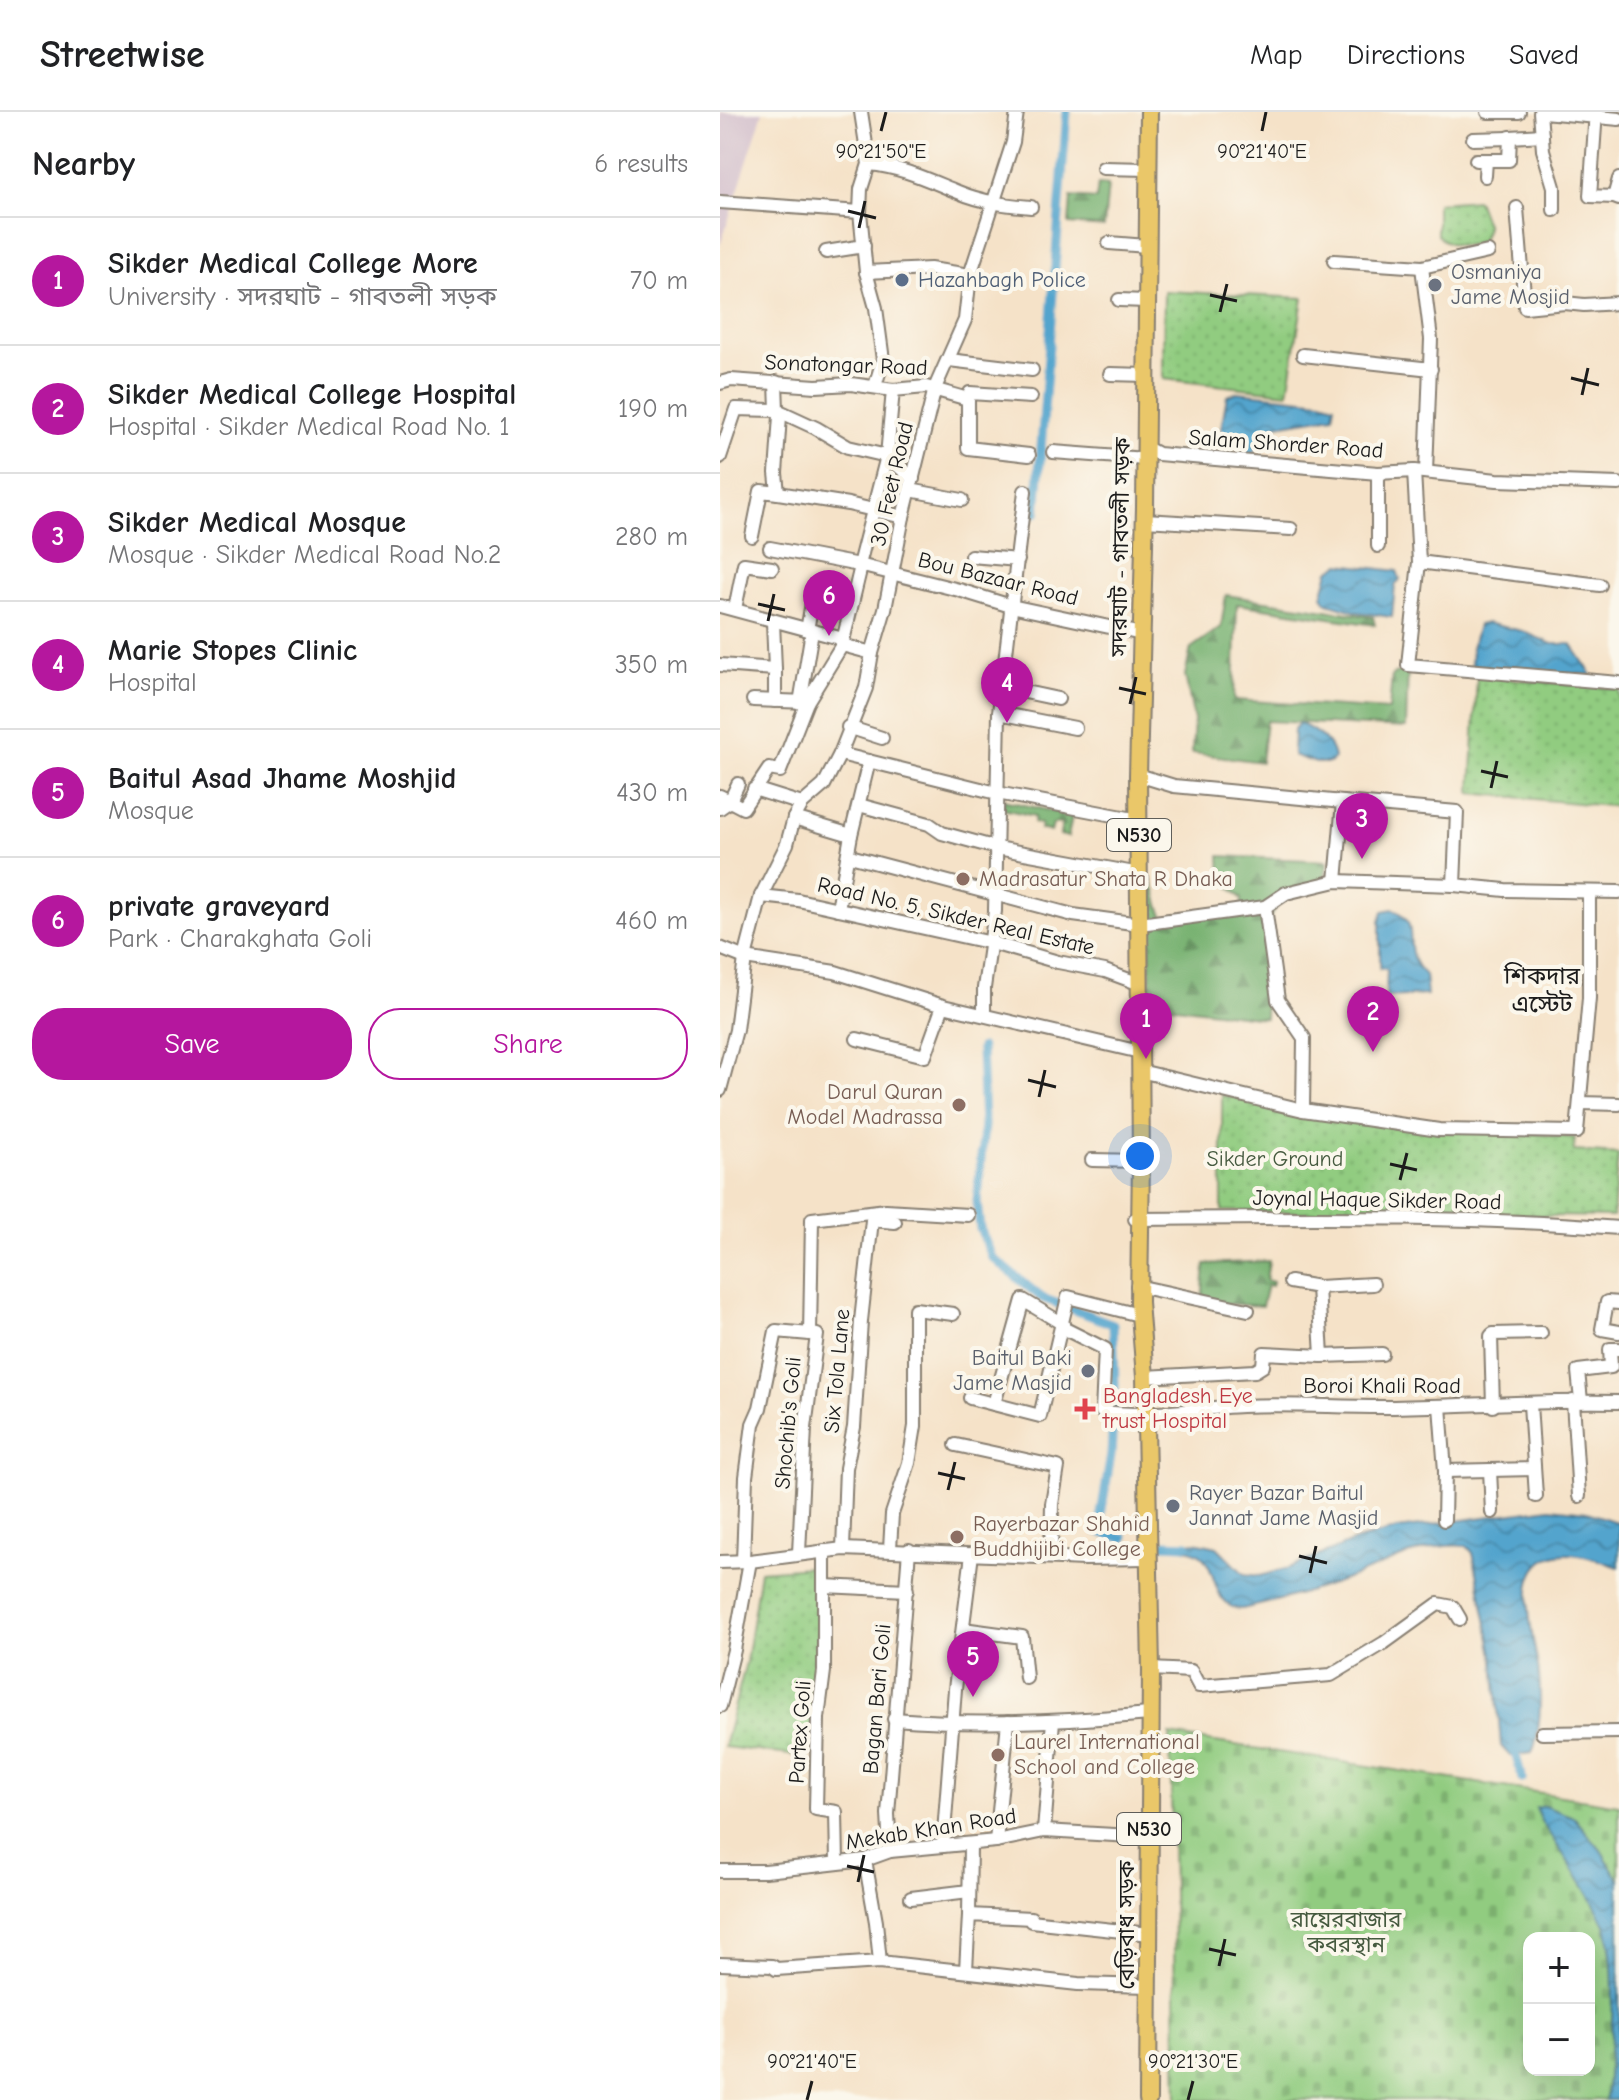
<!DOCTYPE html>
<html lang="en">
<head>
<meta charset="utf-8">
<style>
  body { margin:0; font-family:"Comic Neue","Noto Sans Bengali",sans-serif; background:#f6f6f6; color:#202124 }
  .controls { position:absolute; right:24px; bottom:24px; display:grid; overflow:hidden; border-radius:16px; box-shadow:0 8px 32px #0002 }
  .controls button { width:72px; height:72px; display:grid; place-items:center; padding:0; border:0; border-bottom:2px solid #e0e0e0; background:#fff; color:#202124; font:40px sans-serif }
  .you { position:absolute; left:420px; top:1044px; width:28px; height:28px; margin:-20px; border:6px solid #fff; border-radius:50%; background:#1a73e8; box-shadow:0 0 0 12px #1a73e833 }
  .badge { display:grid; place-items:center; width:52px; height:52px; border-radius:50%; background:#b5179e; color:#fff; font-size:26px; font-weight:700 }
  .pin { position:absolute; translate:-50% -66px; filter:drop-shadow(0 2px 4px #0008) }
  .pin::after { content:''; position:absolute; top:42px; width:28px; height:24px; background:inherit; clip-path:polygon(0 0,100% 0,50% 100%) }
  .list { margin:0; padding:0; list-style:none }
  h2 { display:flex; justify-content:space-between; align-items:center; height:104px; margin:0; padding:0 32px; font-size:34px }
  h2 small { font-size:26px; font-weight:400; color:#757577 }
  .list li { display:grid; grid-template-columns:52px 1fr auto; gap:24px; align-items:center; box-sizing:border-box; height:128px; padding:0 32px; border-top:2px solid #e0e0e0 }
  .list b { display:block; font-size:30px; white-space:nowrap }
  .list p { margin:0; font-size:26px; white-space:nowrap; color:#757577 }
  .list em { font-size:26px; font-style:normal; color:#757577 }
  .actions { display:flex; gap:16px; padding:24px 32px }
  .actions a { flex:1; padding:18px 0; border:2px solid #b5179e; border-radius:32px; text-align:center; font-size:28px; color:#b5179e }
  .actions .main { background:#b5179e; color:#fff }
  .map { position:relative; flex:none; width:899px; height:1988px; overflow:hidden }
  header { display:flex; align-items:center; gap:48px; box-sizing:border-box; height:112px; padding:0 40px; background:#fff; border-bottom:2px solid #e0e0e0 }
  header strong { font-size:38px }
  nav { display:flex; gap:44px; margin-inline-start:auto; font-size:28px }
  main { display:flex }
  aside { flex:1; background:#fff }
  .map>svg:first-child { display:block }
  .industrial { fill:#d1bdcb }
  .grass { fill:url(#grass-dots); stroke:#56744e; stroke-width:2 }
  .forest { fill:url(#forest-firs); stroke:#486645; stroke-width:2 }
  .cemetery { fill:url(#cemetery-stones); stroke:#56744e; stroke-width:2; fill-rule:evenodd }
  .water { fill:url(#water-waves); stroke:#386074; stroke-width:2 }
  .lines { fill:none; stroke-linecap:round; stroke-linejoin:round }
  .canal { stroke:#53a4cd; stroke-width:9 }
  .minor-casing { stroke:#887f72; stroke-width:16 }
  .highway-casing { stroke:#887f72; stroke-width:20 }
  .minor { stroke:#fff; stroke-width:12 }
  .highway { stroke:#eac769; stroke-width:16 }
  .ticks { fill:none; stroke:#1c1c1c; stroke-width:3 }
  .service-dot { fill:#5c6f8a; stroke:#fbf7ec; stroke-width:3 }
  .worship-dot { fill:#6b7280; stroke:#fbf7ec; stroke-width:3 }
  .education-dot { fill:#8d6e63; stroke:#fbf7ec; stroke-width:3 }
  .health-dot { fill:#e0444e; stroke:#fbf7ec; stroke-width:3 }
  .labels { text-anchor:middle; dominant-baseline:central; stroke-width:8; stroke-linejoin:round; paint-order:stroke }
  .shield { fill:#fbf7ec; stroke:#5f5e5a; stroke-width:2 }
  .shield-label { font-size:20px; font-weight:bold; fill:#1c1c1c }
  .worship-label { font-size:22px; fill:#5b616d; stroke:#fbf7ec; text-anchor:start }
  .service-label { font-size:22px; fill:#4e5e75; stroke:#fbf7ec; text-anchor:start }
  .street-label { font-size:22px; fill:#1c1c1c; stroke:#fbf7ec }
  .education-label { font-size:22px; fill:#785e54; stroke:#fbf7ec; text-anchor:start }
  .park-label { font-size:22px; fill:#455a3f; stroke:#fbf7ec }
  .health-label { font-size:22px; fill:#be3a42; stroke:#fbf7ec; text-anchor:start }
  .neighbourhood-label { font-size:24px; fill:#1c1c1c; stroke:#fbf7ec }
  .ticks-label { font-size:20px; text-anchor:middle; fill:#1c1c1c; stroke:#fbf7ec; stroke-width:8; stroke-linejoin:round; paint-order:stroke }
</style>
</head>
<body>
<header>
<strong>Streetwise</strong>
<nav><a>Map</a><a>Directions</a><a>Saved</a></nav>
</header>
<main>
<aside>
<h2>Nearby<small>6 results</small></h2>
<ul class="list">
<li><span class="badge">1</span><div><b>Sikder Medical College More</b><p>University · সদরঘাট - গাবতলী সড়ক</p></div><em>70 m</em></li>
<li><span class="badge">2</span><div><b>Sikder Medical College Hospital</b><p>Hospital · Sikder Medical Road No. 1</p></div><em>190 m</em></li>
<li><span class="badge">3</span><div><b>Sikder Medical Mosque</b><p>Mosque · Sikder Medical Road No.2</p></div><em>280 m</em></li>
<li><span class="badge">4</span><div><b>Marie Stopes Clinic</b><p>Hospital</p></div><em>350 m</em></li>
<li><span class="badge">5</span><div><b>Baitul Asad Jhame Moshjid</b><p>Mosque</p></div><em>430 m</em></li>
<li><span class="badge">6</span><div><b>private graveyard</b><p>Park · Charakghata Goli</p></div><em>460 m</em></li>
</ul>
<div class="actions"><a class="main">Save</a><a>Share</a></div>
</aside>
<div class="map">
<svg width="899" height="1988" viewBox="0 0 899 1988">
  <defs>
    <pattern id="grass-dots" width="8" height="8" patternUnits="userSpaceOnUse" patternTransform="scale(2)"><rect width="8" height="8" fill="#91cc80"/><path d="M2 2h.1M6 6h.1" fill="none" stroke="#7caf6e" stroke-width="1.8" stroke-linecap="round"/></pattern>
    <pattern id="forest-firs" width="22" height="20" patternUnits="userSpaceOnUse" patternTransform="scale(2)"><rect width="22" height="20" fill="#74b06e"/><path d="M5 1l3.5 6h-7zM16 11l3.5 6h-7z" fill="#5e8e5a"/></pattern>
    <pattern id="cemetery-stones" width="16" height="16" patternUnits="userSpaceOnUse" patternTransform="scale(2)"><rect width="16" height="16" fill="#91cc80"/><path d="M2 7V4a2 2 0 0 1 4 0v3zM10 15v-3a2 2 0 0 1 4 0v3z" fill="#7caf6e"/></pattern>
    <pattern id="water-waves" width="16" height="10" patternUnits="userSpaceOnUse" patternTransform="scale(2)"><rect width="16" height="10" fill="#53a4cd"/><path d="M0 5q4-4 8 0t8 0" fill="none" stroke="#4485a6"/></pattern>
  </defs>
  <rect width="100%" height="100%" fill="#fbf7ec"/>
  <filter id="ink" filterUnits="userSpaceOnUse"><feTurbulence type="fractalNoise" baseFrequency=".0125" numOctaves="2"/><feDisplacementMap in="SourceGraphic" scale="16" xChannelSelector="R" yChannelSelector="G"/><feConvolveMatrix kernelMatrix="1 2 1 2 8 2 1 2 1" color-interpolation-filters="sRGB"/></filter>
  <filter id="wash" filterUnits="userSpaceOnUse"><feTurbulence type="fractalNoise" baseFrequency=".006" numOctaves="4" result="noise"/><feDisplacementMap in="SourceGraphic" scale="32" xChannelSelector="R" yChannelSelector="G"/><feGaussianBlur stdDeviation="1.8" result="paint"/><feColorMatrix in="noise" values="0 0 0 0 0 0 0 0 0 0 0 0 0 0 0 0 0 1.4 0 .05"/><feComposite in="paint" operator="in"/></filter>
  <g filter="url(#wash)">
    <rect width="100%" height="100%" fill="#f5e2c8"/>
    <path class="industrial" d="M0,0H43L0,134Z"/>
    <g class="grass">
      <path d="M757,88L767,115L762,128C749,136 728,135 717,123V91Z"/>
      <path d="M444,179L583,186L568,281L443,267Z"/>
      <path d="M757,564L899,577V695L751,681Z"/>
      <path d="M502,983L561,996L855,1026L854,1039L898,1042L893,1105L502,1099Z"/>
      <path d="M89,1455L100,1495L94,1594L87,1645L4,1635L26,1550L40,1459Z"/>
    </g>
    <g class="forest">
      <path d="M378,72L388,73L384,115L349,112L351,85L376,87Z"/>
      <path d="M506,483L653,505L655,513L517,492L514,588L669,598L672,563L688,556L686,616L546,609L541,650L472,641L474,608L465,563L471,536L501,515Z"/>
      <path d="M284,688L352,704L348,725L340,723L342,711L333,712L331,720L320,717L321,712L314,711L315,704L282,697Z"/>
      <path d="M500,744L608,749L604,769L558,789L549,808L545,906L440,893L432,887L430,881V767C439,781 437,797 446,808L521,802L522,787L501,766Z"/>
      <path d="M549,1149L546,1168L553,1170L552,1174L547,1173L542,1194L482,1190L485,1152Z"/>
    </g>
    <path class="cemetery" d="M450,1623L899,1693V1988H457ZM809,1826H869V1958H809Z"/>
    <g class="water">
      <path d="M517,280L602,289L615,293L613,304L550,314L539,325L533,344L526,345L521,342L519,328L507,325L501,317L507,284Z"/>
      <path d="M620,452L677,459L680,467L675,474L672,505L637,500L607,491L602,484L609,459Z"/>
      <path d="M766,511L802,519L832,532H851L872,563L751,557L752,535L758,513Z"/>
      <path d="M579,611C594,618 613,629 614,647L610,651H596L573,643L574,617Z"/>
      <path d="M673,797C705,811 677,837 705,863L707,883L666,885L667,857H660V809L663,799Z"/>
      <path d="M830,1396L867,1400L899,1411V1455C880,1449 853,1437 833,1444C790,1457 816,1531 819,1562C821,1585 821,1619 812,1641L790,1644L781,1634L774,1548L753,1441L747,1434C704,1430 668,1452 629,1466C594,1479 558,1489 522,1497C492,1496 499,1461 481,1443C474,1437 464,1438 457,1433L475,1430L497,1435L524,1462L540,1464L569,1456L637,1428L678,1417Z"/>
      <path d="M824,1694L854,1705L881,1738L899,1768V1988H886C890,1937 899,1863 886,1815C869,1778 843,1743 821,1709L816,1696Z"/>
    </g>
    <g class="lines">
      <g class="canal">
        <path d="M316,401L347,0"/>
        <path d="M261,936L264,1013L257,1090L260,1116L272,1145L322,1186L393,1212L395,1273L391,1343L378,1420L404,1426"/>
        <path d="M444,1432L467,1433"/>
        <path d="M794,1635L802,1667"/>
      </g>
    </g>
  </g>
  <g filter="url(#ink)">
    <g class="lines">
      <g class="minor-casing">
        <g id="minor">
          <path d="M141,0L149,52L141,77L140,100L146,160L156,196L163,248L155,274"/>
          <path d="M768,0H799"/>
          <path d="M820,0L823,38L834,75V98"/>
          <path d="M823,0L899,7"/>
          <path d="M876,0L870,84L894,85"/>
          <path d="M753,27L790,26"/>
          <path d="M756,48H789L790,25L822,23"/>
          <path d="M149,52C182,55 208,68 238,80C262,90 286,93 311,95"/>
          <path d="M383,56L428,57"/>
          <path d="M765,64L766,48"/>
          <path d="M899,67L894,85L899,87"/>
          <path d="M0,90L140,100"/>
          <path d="M797,96L805,195L845,191L864,193L899,191"/>
          <path d="M389,131L427,134"/>
          <path d="M106,140L144,134"/>
          <path d="M614,149L702,155L768,140"/>
          <path d="M702,155L711,227L706,360"/>
          <path d="M146,160L210,157L250,163"/>
          <path d="M399,188L427,189"/>
          <path d="M583,243L711,257"/>
          <path d="M229,248L312,258"/>
          <path d="M390,262L426,263"/>
          <path d="M0,271L11,268L96,274L131,272L173,278L206,275L248,287"/>
          <path d="M248,287V336L309,343"/>
          <path d="M248,287L250,281L311,285"/>
          <path d="M425,335L438,342L658,361L694,359L777,368L899,372"/>
          <path d="M333,340L425,347"/>
          <path d="M0,345L16,297L57,298L96,316L128,335L167,344L193,367"/>
          <path d="M694,359L699,450L688,553L899,571"/>
          <path d="M658,361V434"/>
          <path d="M190,378L242,388"/>
          <path d="M58,381L128,392L183,405"/>
          <path d="M425,408L571,417"/>
          <path d="M32,424L41,379L58,381L56,361L60,304L57,298L56,270"/>
          <path d="M50,436L139,453L239,478L291,494L422,522"/>
          <path d="M251,444L298,448"/>
          <path d="M699,450L880,473"/>
          <path d="M139,453L167,344L173,278"/>
          <path d="M0,494L123,527"/>
          <path d="M15,497L24,452L52,456"/>
          <path d="M53,510L55,557"/>
          <path d="M87,518L95,474"/>
          <path d="M122,533L152,541"/>
          <path d="M0,553L55,557V589"/>
          <path d="M282,575L338,587"/>
          <path d="M33,588L87,590"/>
          <path d="M80,591L92,519"/>
          <path d="M279,601L355,616"/>
          <path d="M128,615L162,626"/>
          <path d="M120,642L277,681L419,708"/>
          <path d="M418,663L454,674L623,690"/>
          <path d="M34,677L82,692"/>
          <path d="M0,684L23,696L49,657L60,659L87,590L122,533L141,454"/>
          <path d="M139,693L209,712L222,721L277,736L420,762"/>
          <path d="M0,696L10,689L18,672"/>
          <path d="M74,706L131,723"/>
          <path d="M130,744L353,803L420,812L545,795L566,781L616,769L734,773L785,778L899,780"/>
          <path d="M616,769L623,690L737,700L734,773"/>
          <path d="M41,784L78,788L272,831L338,850L385,859L420,872"/>
          <path d="M545,795L558,888L584,926L583,998"/>
          <path d="M118,797L131,723L149,649"/>
          <path d="M0,836L25,846L115,860L223,894L420,940"/>
          <path d="M264,903V876L275,799L279,601L305,379"/>
          <path d="M137,927L205,944L223,894"/>
          <path d="M420,959L583,998L719,1018L857,1020L869,886V780"/>
          <path d="M0,978L16,918L25,846L41,784L67,732L74,706L82,692L104,673L120,642L146,576L152,541L165,497L183,405L215,276L245,208L250,163L293,30L297,0"/>
          <path d="M860,991L899,992"/>
          <path d="M372,1048L421,1049"/>
          <path d="M415,1107C576,1106 738,1103 899,1116"/>
          <path d="M570,1170L598,1175L653,1172"/>
          <path d="M417,1174L528,1198"/>
          <path d="M598,1175L602,1244"/>
          <path d="M899,1191L887,1190L882,1217L899,1220"/>
          <path d="M343,1216L385,1237L382,1300C428,1306 476,1296 522,1294C572,1291 623,1296 674,1295C749,1294 824,1288 899,1290"/>
          <path d="M425,1265L535,1259L543,1254L544,1241L602,1244L662,1242"/>
          <path d="M250,1286L320,1304L348,1185L419,1203"/>
          <path d="M853,1289L859,1384"/>
          <path d="M861,1289L858,1259L891,1255L890,1237H899"/>
          <path d="M274,1292L303,1188L343,1212"/>
          <path d="M810,1292L816,1384"/>
          <path d="M720,1294L725,1359L724,1408"/>
          <path d="M773,1294L771,1224L773,1222L821,1221"/>
          <path d="M236,1333L338,1355L332,1392L331,1445"/>
          <path d="M770,1358L772,1400"/>
          <path d="M725,1359L814,1357"/>
          <path d="M123,1437L126,1356L134,1315L141,1209L152,1108L175,1110"/>
          <path d="M170,1437L172,1402L189,1351L195,1314V1197L233,1202"/>
          <path d="M104,1439V1559L98,1606L96,1697L116,1700L117,1751"/>
          <path d="M79,1441L85,1316L97,1223L90,1222L92,1107L166,1098L248,1103"/>
          <path d="M23,1449L26,1365L33,1312L40,1296L56,1219L90,1222"/>
          <path d="M0,1450L30,1449L123,1437L365,1447L428,1446"/>
          <path d="M104,1474L187,1478"/>
          <path d="M243,1517L302,1525L306,1566"/>
          <path d="M431,1557L471,1559L479,1574L611,1563L664,1531L718,1492L733,1495L740,1507"/>
          <path d="M0,1594L14,1538L30,1449"/>
          <path d="M174,1607C260,1614 344,1610 429,1602"/>
          <path d="M822,1621L899,1620"/>
          <path d="M324,1719L333,1609"/>
          <path d="M276,1729L288,1610"/>
          <path d="M223,1734L235,1577L252,1442"/>
          <path d="M170,1739L168,1702L189,1438"/>
          <path d="M145,1748L156,1810L160,1850"/>
          <path d="M0,1759H45L93,1754L145,1748L170,1739L276,1729L324,1719L429,1725"/>
          <path d="M191,1786L249,1779"/>
          <path d="M249,1803L250,1733"/>
          <path d="M0,1852L52,1854L56,1857L160,1850L358,1872L429,1874"/>
          <path d="M246,1858L249,1803L311,1806V1809L429,1822"/>
        </g>
      </g>
      <g class="highway-casing">
        <path id="highway" d="M428,1988L431,1557L425,1265L419,1190L421,1049L418,663L425,395L429,0"/>
      </g>
      <use href="#minor" class="minor"/>
      <use href="#highway" class="highway"/>
    </g>
  </g>
  <path class="ticks" d="M161,19L166,0M542,19L546,0M128,99L156,106M139,116L145,89M490,183L517,189M500,200L507,172M851,266L879,273M862,283L868,256M38,492L65,498M48,509L54,482M399,576L426,582M410,592L416,565M761,659L788,665M771,676L777,649M308,968L336,975M319,985L325,958M670,1052L697,1058M680,1068L687,1041M218,1361L245,1367M228,1378L235,1350M579,1444L607,1451M590,1461L596,1434M127,1754L154,1760M138,1770L144,1743M489,1837L516,1843M499,1854L505,1827M87,1988L92,1969M468,1988L473,1969"/>
  <circle class="service-dot" cx="182" cy="168" r="8"/>
  <g class="worship-dot">
    <circle cx="715" cy="173" r="8"/>
    <circle cx="368" cy="1259" r="8"/>
    <circle cx="453" cy="1394" r="8"/>
  </g>
  <g class="education-dot">
    <circle cx="243" cy="767" r="8"/>
    <circle cx="239" cy="993" r="8"/>
    <circle cx="237" cy="1425" r="8"/>
    <circle cx="278" cy="1643" r="8"/>
  </g>
  <path class="health-dot" d="M361 1285h8v8h8v8h-8v8h-8v-8h-8v-8h8z"/>
  <g class="labels">
    <g class="shield">
      <rect x="387" y="707" width="64" height="32" rx="6"/>
      <rect x="397" y="1701" width="64" height="32" rx="6"/>
    </g>
    <g class="shield-label">
      <text x="419" y="723">N530</text>
      <text x="429" y="1717">N530</text>
    </g>
    <g class="worship-label">
      <text x="731" y="160">Osmaniya<tspan x="731" dy="25">Jame Mosjid</tspan></text>
      <text x="352" y="1246" text-anchor="end">Baitul Baki<tspan x="352" dy="25">Jame Masjid</tspan></text>
      <text x="469" y="1381">Rayer Bazar Baitul<tspan x="469" dy="25">Jannat Jame Masjid</tspan></text>
    </g>
    <g class="service-label">
      <text x="198" y="168">Hazahbagh Police</text>
    </g>
    <g class="street-label">
      <text transform="translate(126 253) rotate(2)">Sonatongar Road</text>
      <text transform="translate(566 332) rotate(4)">Salam Shorder Road</text>
      <text transform="translate(172 372) rotate(-77)">30 Feet Road</text>
      <text transform="translate(401 435) rotate(-89)">সদরঘাট - গাবতলী সড়ক</text>
      <text transform="translate(278 467) rotate(14)">Bou Bazaar Road</text>
      <text transform="translate(236 804) rotate(13)">Road No. 5, Sikder Real Estate</text>
      <text transform="translate(657 1088) rotate(1)">Joynal Haque Sikder Road</text>
      <text transform="translate(117 1259) rotate(-85)">Six Tola Lane</text>
      <text x="662" y="1274">Boroi Khali Road</text>
      <text transform="translate(68 1311) rotate(-85)">Shochib's Goli</text>
      <text transform="translate(157 1587) rotate(-85)">Bagan Bari Goli</text>
      <text transform="translate(80 1620) rotate(-86)">Partex Goli</text>
      <text transform="translate(211 1717) rotate(-9)">Mekab Khan Road</text>
      <text transform="translate(407 1813) rotate(-90)">বেড়িবাধ সড়ক</text>
    </g>
    <g class="education-label">
      <text x="259" y="767">Madrasatur Shata R Dhaka</text>
      <text x="223" y="980" text-anchor="end">Darul Quran<tspan x="223" dy="25">Model Madrassa</tspan></text>
      <text x="253" y="1412">Rayerbazar Shahid<tspan x="253" dy="25">Buddhijibi College</tspan></text>
      <text x="294" y="1630">Laurel International<tspan x="294" dy="25">School and College</tspan></text>
    </g>
    <g class="park-label">
      <text x="555" y="1047">Sikder Ground</text>
      <text x="626" y="1808">রায়েরবাজার<tspan x="626" dy="25">কবরস্থান</tspan></text>
    </g>
    <g class="health-label">
      <text x="383" y="1284">Bangladesh Eye<tspan x="383" dy="25">trust Hospital</tspan></text>
    </g>
    <g class="neighbourhood-label">
      <text x="822" y="864">শিকদার<tspan x="822" dy="28">এস্টেট</tspan></text>
    </g>
  </g>
  <g class="ticks-label">
    <text x="161" y="46">90°21'50"E</text>
    <text x="542" y="46">90°21'40"E</text>
    <text x="92" y="1956">90°21'40"E</text>
    <text x="473" y="1956">90°21'30"E</text>
  </g>
</svg>
<div class="controls">
<button>+</button>
<button>−</button>
</div>
<div class="you"></div>
<div class="pin badge" style="left:426px;top:947px">1</div>
<div class="pin badge" style="left:653px;top:940px">2</div>
<div class="pin badge" style="left:642px;top:747px">3</div>
<div class="pin badge" style="left:287px;top:611px">4</div>
<div class="pin badge" style="left:253px;top:1585px">5</div>
<div class="pin badge" style="left:109px;top:524px">6</div>
</div>
</main>
</body>
</html>
